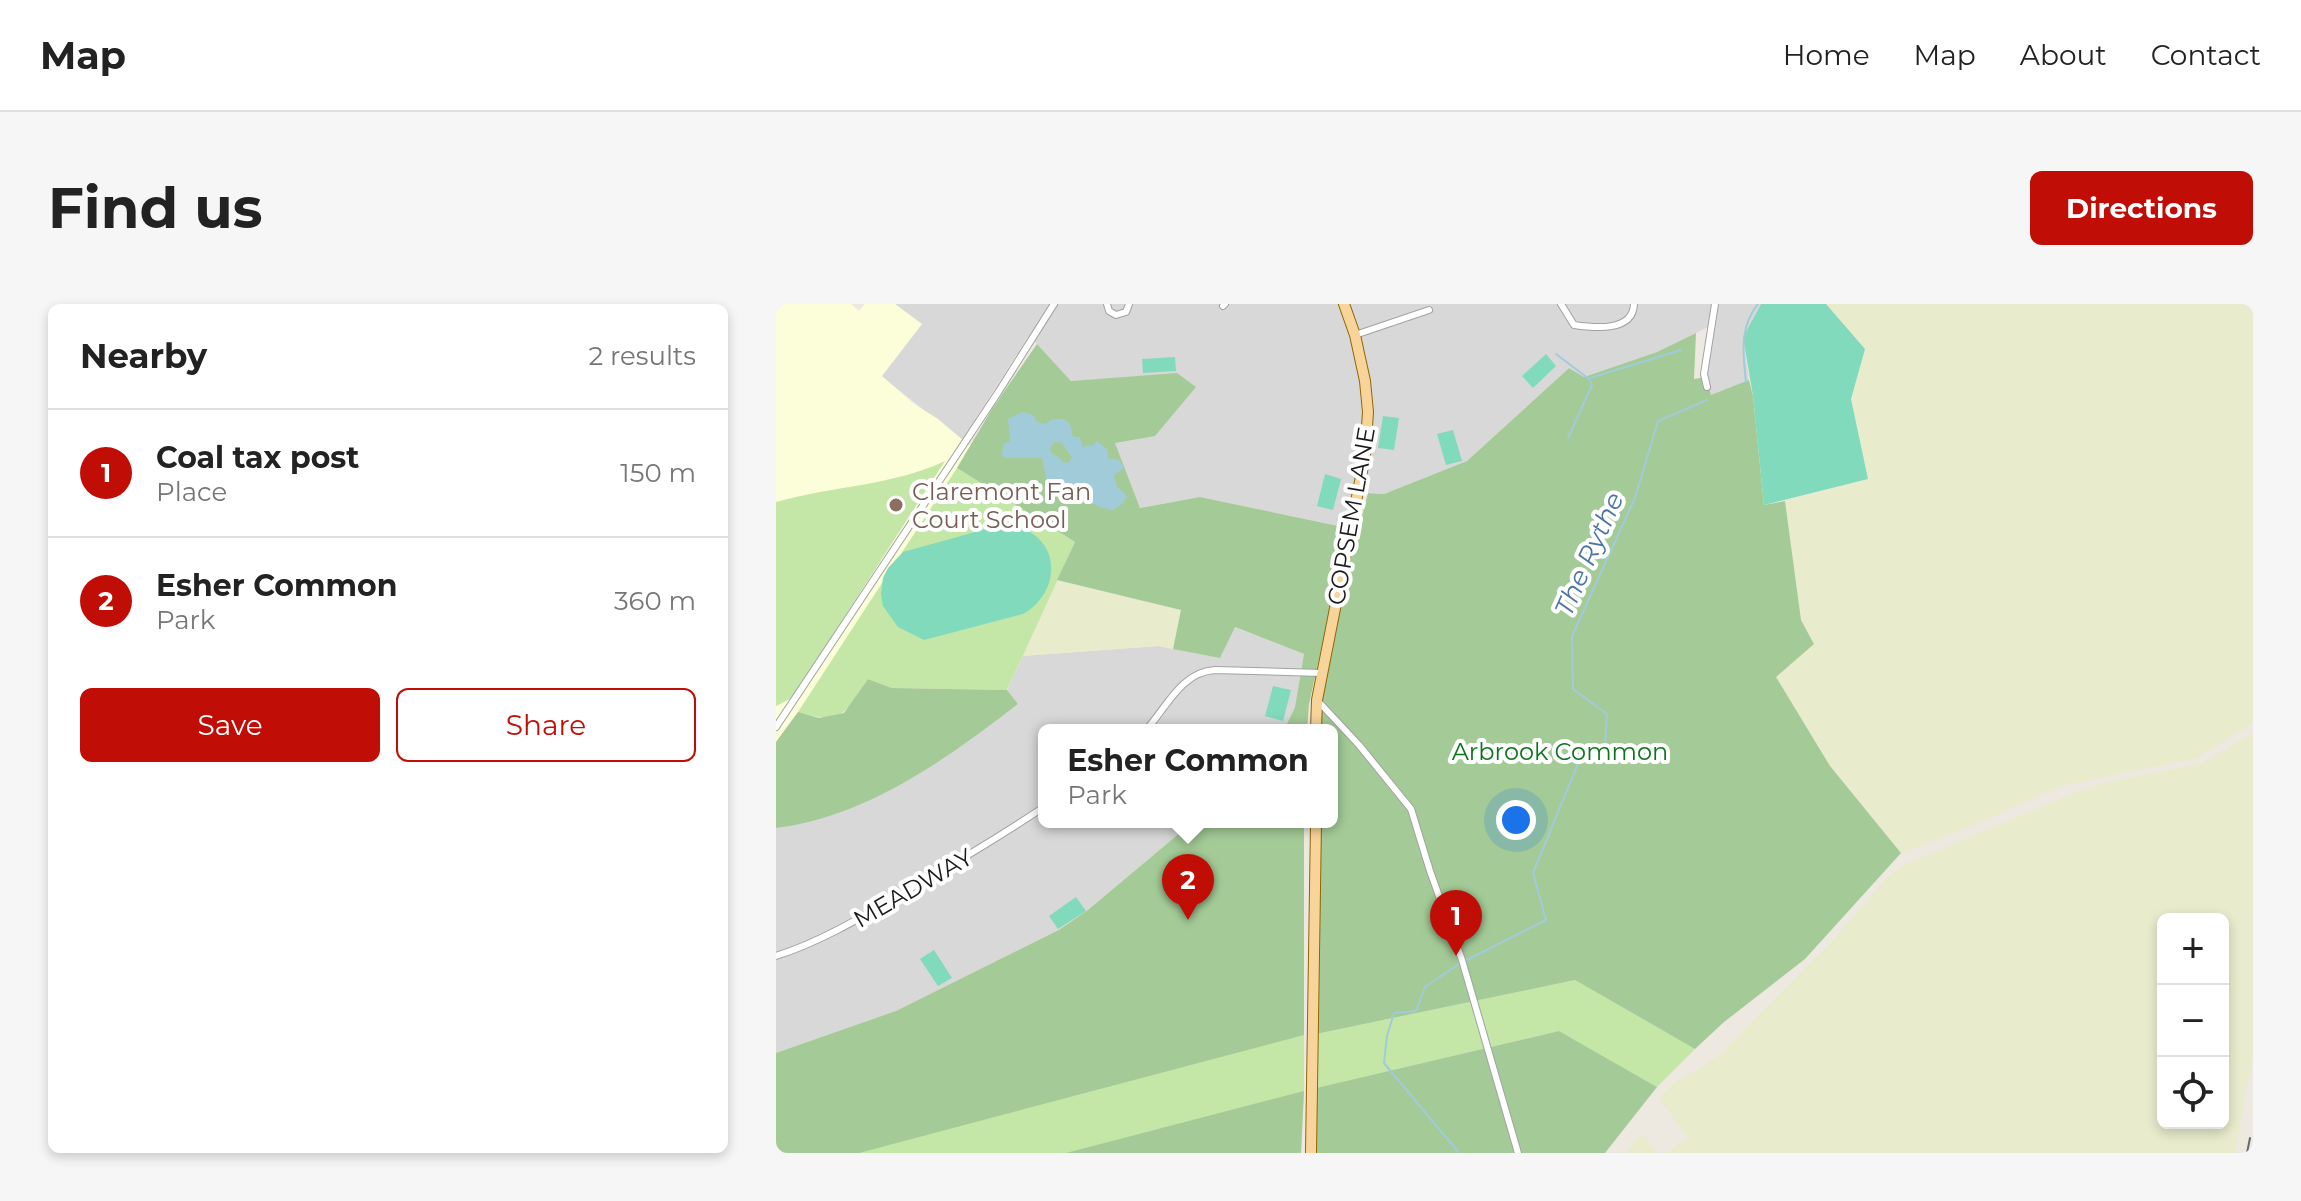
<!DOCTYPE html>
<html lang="en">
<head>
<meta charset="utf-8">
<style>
  body { margin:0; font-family:Montserrat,sans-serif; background:#f6f6f6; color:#222 }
  .controls { position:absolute; right:24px; bottom:24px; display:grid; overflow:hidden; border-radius:12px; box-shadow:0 4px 12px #0003 }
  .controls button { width:72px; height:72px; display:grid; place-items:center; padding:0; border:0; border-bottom:2px solid #e0e0e0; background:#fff; color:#222; font:40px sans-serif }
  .you { position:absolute; left:740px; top:516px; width:28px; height:28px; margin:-20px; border:6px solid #fff; border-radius:50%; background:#1a73e8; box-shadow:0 0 0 12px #1a73e833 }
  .badge { display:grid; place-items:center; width:52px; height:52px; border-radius:50%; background:#c00e07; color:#fff; font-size:26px; font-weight:700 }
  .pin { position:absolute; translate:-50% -66px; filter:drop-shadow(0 2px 4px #0008) }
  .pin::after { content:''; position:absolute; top:42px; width:28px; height:24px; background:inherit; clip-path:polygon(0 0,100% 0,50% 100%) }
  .popup { position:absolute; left:262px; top:420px; width:300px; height:104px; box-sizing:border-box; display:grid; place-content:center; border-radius:12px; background:#fff; filter:drop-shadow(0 2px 6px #0005); font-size:26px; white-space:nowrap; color:#767676 }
  .popup b { font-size:30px; color:#222 }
  .popup::after { content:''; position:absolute; left:50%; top:100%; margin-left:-16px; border:16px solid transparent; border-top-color:#fff }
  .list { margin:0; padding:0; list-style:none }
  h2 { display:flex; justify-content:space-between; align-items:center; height:104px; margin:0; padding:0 32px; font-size:34px }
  h2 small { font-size:26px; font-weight:400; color:#767676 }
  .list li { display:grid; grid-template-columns:52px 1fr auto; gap:24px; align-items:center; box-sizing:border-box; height:128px; padding:0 32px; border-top:2px solid #e0e0e0 }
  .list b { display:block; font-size:30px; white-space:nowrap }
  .list p { margin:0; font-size:26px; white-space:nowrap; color:#767676 }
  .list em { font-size:26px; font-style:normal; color:#767676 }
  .actions { display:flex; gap:16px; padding:24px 32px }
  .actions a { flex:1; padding:18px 0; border:2px solid #c00e07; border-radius:12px; text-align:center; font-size:28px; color:#c00e07 }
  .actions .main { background:#c00e07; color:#fff }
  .icon { flex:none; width:44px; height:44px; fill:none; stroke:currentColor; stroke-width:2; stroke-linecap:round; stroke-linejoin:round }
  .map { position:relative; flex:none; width:1477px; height:849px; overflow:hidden; border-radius:12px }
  header { display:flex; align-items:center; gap:48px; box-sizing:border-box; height:112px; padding:0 40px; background:#fff; border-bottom:2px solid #e0e0e0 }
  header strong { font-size:38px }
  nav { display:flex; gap:44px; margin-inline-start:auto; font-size:28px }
  .intro { display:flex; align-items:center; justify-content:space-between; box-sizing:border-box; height:192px; padding:0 48px }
  h1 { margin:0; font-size:56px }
  .button { padding:20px 36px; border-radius:12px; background:#c00e07; color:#fff; font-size:28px; font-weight:700 }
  main { display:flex; gap:48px; padding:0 48px }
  aside { flex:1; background:#fff; border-radius:12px; box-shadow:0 4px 12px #0003 }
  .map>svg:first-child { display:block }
  .residential { fill:#d9d8d8 }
  .education { fill:#fcfed9 }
  .farmland { fill:#e8ebcc; fill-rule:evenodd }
  .grass { fill:#c4e6a7 }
  .forest { fill:#a4cb97 }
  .pitch { fill:#80dabb }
  .water { fill:#a2cbd9; fill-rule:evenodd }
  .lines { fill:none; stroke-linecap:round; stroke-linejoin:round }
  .stream { stroke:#a2cbd9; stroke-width:2 }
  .street-casing { stroke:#a2a2a2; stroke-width:8 }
  .primary-casing { stroke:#8e6605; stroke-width:12 }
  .street { stroke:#fff; stroke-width:6 }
  .primary { stroke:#f8d49a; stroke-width:10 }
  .rail { stroke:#696969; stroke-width:2; stroke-dasharray:16 16; stroke-linecap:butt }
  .education-dot { fill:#8d6e63; stroke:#fff; stroke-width:3 }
  .labels { text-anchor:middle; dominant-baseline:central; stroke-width:8; stroke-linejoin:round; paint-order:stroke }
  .education-label { font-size:24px; fill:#785e54; stroke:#fff; text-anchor:start }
  .street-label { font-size:24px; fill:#1b1b1b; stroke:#fff }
  .park-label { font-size:24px; fill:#0e741b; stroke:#fff }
  .water-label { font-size:26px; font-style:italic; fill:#4c75a7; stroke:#fff }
</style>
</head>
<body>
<header>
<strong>Map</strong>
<nav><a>Home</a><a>Map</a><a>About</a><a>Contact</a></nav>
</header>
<div class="intro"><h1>Find us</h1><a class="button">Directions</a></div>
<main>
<aside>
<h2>Nearby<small>2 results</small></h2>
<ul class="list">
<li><span class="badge">1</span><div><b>Coal tax post</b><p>Place</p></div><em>150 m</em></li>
<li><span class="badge">2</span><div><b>Esher Common</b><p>Park</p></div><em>360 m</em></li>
</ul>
<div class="actions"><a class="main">Save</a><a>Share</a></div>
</aside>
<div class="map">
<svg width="1477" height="849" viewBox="0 0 1477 849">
  <rect width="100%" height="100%" fill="#ede9e1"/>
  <g class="residential">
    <path d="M119,0H985L967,33L973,76L935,92L930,73L936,21L881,48L808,73L793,64L691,157L608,190L580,187L572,224L424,193L364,204L345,156L309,129L398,70L295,77L261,40L252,33L186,136L105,72L145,21Z"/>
    <path d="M458,323L528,350L519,403L508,426H268V518H417L312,606L283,626L120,707L0,749V524L38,516L72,504L122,481L194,436L242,400L231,386L246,352L383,342L444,354Z"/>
  </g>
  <path class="education" d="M0,0H75L83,7L89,0H119L146,20L106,72L138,100L162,115L194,142L181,164L299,238L231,386L116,384L22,408L0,438Z"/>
  <g class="farmland">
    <path d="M1050,0H1477V419L1421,454L1285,482L1187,526L1126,549L1054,462L999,373L1038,339L1025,316L1009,197L1092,175L1075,95L1089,45Z"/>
    <path d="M281,276L406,306L397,345L382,342L246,352Z"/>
    <path d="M1477,429V751L1459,849H890L912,834L883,794L897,779L924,764L948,747L1055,638L1113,571L1130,560L1300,488L1332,478L1425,460ZM1447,615V819H1387V615Z"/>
    <path d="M867,829L881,849H850L852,846Z"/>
  </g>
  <g class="grass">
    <path d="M169,157L16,394L0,402V198C56,182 116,182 169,157Z"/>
    <path d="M181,164L299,238L231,386L116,384L92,375C68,410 67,421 22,408Z"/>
    <path d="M417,518H528V787L525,849H0V749L120,707L283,626L312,606Z"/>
    <path d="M799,676L919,745L881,783L783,727L540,784V730Z"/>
  </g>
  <g class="forest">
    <path d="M920,29L918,75L930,73L935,91L973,76L977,92L988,201L1009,197L1025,316L1038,340L1000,373L1054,462L1125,549L1029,655L948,718L919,745L799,676L540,730L542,518H556V426L543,425L552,344L592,189L608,190L691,157L793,64L808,73L881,48Z"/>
    <path d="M261,40L295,77L401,69L420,83L379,132L339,139L364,204L424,193L572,224L533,400L531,426H508L519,403L528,350L459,323L444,354L397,345L405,306L281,276L299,238L181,164L216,105Z"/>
    <path d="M92,375L116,384L231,386L242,400C172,454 91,513 0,524V438L22,408L43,414L68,409Z"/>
    <path d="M417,518H528V731L83,849H0V749L120,707L283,626L312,606Z"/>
    <path d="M783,727L881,783L829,849H539L540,784Z"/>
    <path d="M528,787L525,849H290Z"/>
  </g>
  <g class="pitch">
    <path d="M985,0H1050L1089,45L1075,95L1092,175L988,201L977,92L967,33Z"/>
    <path d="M770,50L780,62L757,84L746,72Z"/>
    <path d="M399,53L400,67L367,69L366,55Z"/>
    <path d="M607,112L623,114L618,146L602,144Z"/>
    <path d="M677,126L686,157L670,161L661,130Z"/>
    <path d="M549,170L565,175L557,206L541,202Z"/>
    <path d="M232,221C284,228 289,285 247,310L148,336L122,323L107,302L105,290L107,274L112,264L127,248L221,222Z"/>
    <path d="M497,382L515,386L507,417L489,412Z"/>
    <path d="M300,593L310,607L282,625L273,612Z"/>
    <path d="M158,646L176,674L162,682L144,655Z"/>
  </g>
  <path class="water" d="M247,108L257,111L261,118L270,120L276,115H288L294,120L297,133H304L307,143L317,141L321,137L332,146V154L343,156L348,164L338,171L341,183L351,192L346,200L336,206C323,204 314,197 301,195L300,189L271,177L266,154H229L226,151L228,140L234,137L232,115ZM278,138L286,139L296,153L292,159L286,158L283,153L276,150L274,145Z"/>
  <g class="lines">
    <g class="stream">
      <path d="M780,50L813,75L816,81L792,134"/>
      <path d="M814,74L905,46"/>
      <path d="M970,78C967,49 963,24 982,0"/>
      <path d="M683,849L608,759L611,732L618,709L640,707L649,683L683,660L770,616L757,569L808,445L828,454L831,410L797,385L796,332L859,194L882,117L931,96"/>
    </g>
    <g class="street-casing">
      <g id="street">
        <path d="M331,0L333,7L340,11L350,8L353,0"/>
        <path d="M785,0L798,21C819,24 857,28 858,0"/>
        <path d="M447,2L449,0"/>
        <path d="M579,31L653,6"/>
        <path d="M931,83L928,70L939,0"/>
        <path d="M541,396L583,441L635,505L654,567L686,656L742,849"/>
        <path d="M0,423L223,87L278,0"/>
        <path d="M370,426C391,403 405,368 439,366L546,369"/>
        <path d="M0,652C47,637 89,611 132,586C178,560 223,533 268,503"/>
      </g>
    </g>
    <g class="primary-casing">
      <g id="primary">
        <path d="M540,426L541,396L589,152L592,108L589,77L579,31L568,0"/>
        <path d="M535,849L540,518"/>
      </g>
    </g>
    <use href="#street" class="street"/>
    <use href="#primary" class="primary"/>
    <path class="rail" d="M1471,849L1477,819"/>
  </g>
  <circle class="education-dot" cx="120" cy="201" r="8"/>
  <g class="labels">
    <g class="education-label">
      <text x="136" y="187">Claremont Fan<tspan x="136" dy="28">Court School</tspan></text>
    </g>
    <g class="street-label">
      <text transform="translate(575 212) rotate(-80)">COPSEM LANE</text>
      <text transform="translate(137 584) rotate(-30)">MEADWAY</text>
    </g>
    <g class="park-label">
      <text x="784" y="447">Arbrook Common</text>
    </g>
    <g class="water-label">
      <text transform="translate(813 250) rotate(-66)">The Rythe</text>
    </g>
  </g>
</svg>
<div class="controls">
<button>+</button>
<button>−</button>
<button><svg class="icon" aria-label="locate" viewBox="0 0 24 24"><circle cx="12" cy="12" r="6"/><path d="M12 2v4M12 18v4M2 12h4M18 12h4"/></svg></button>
</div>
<div class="you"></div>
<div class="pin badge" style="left:680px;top:652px">1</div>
<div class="pin badge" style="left:412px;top:616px">2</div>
<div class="popup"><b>Esher Common</b>Park</div>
</div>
</main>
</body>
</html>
